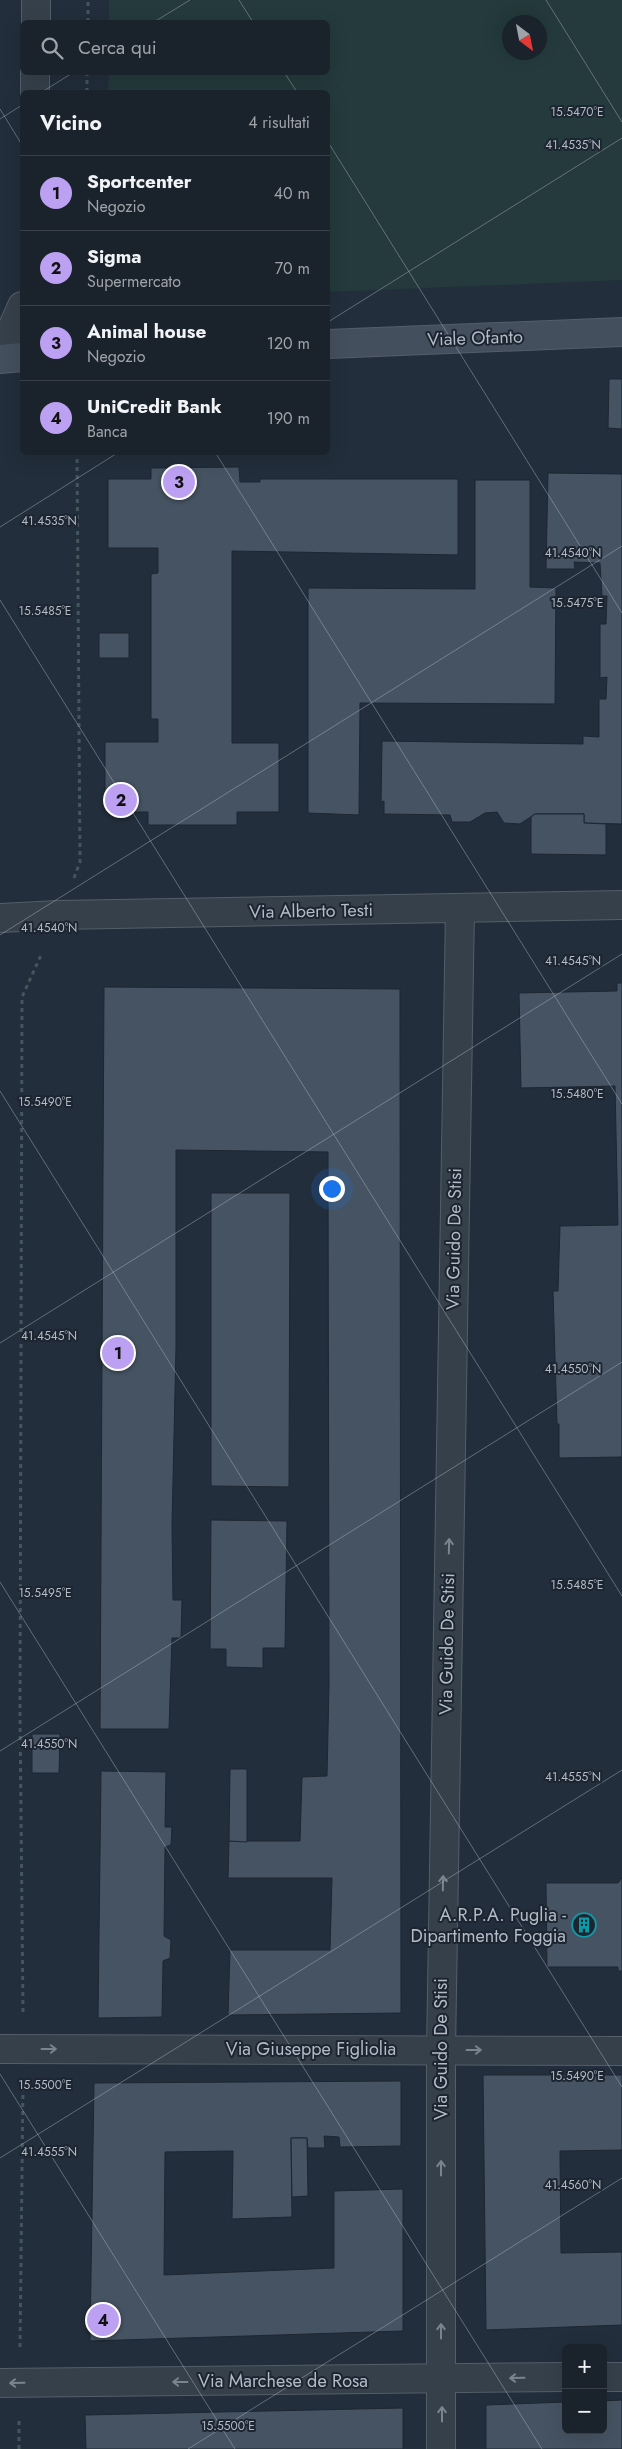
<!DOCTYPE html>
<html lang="it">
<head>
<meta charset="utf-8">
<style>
  body { margin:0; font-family:Jost,sans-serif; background:#232a34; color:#f1f3f6 }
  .controls { position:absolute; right:15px; bottom:15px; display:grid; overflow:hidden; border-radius:8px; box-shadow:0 5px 20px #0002 }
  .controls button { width:45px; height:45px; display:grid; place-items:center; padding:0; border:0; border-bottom:1px solid #383f48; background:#1a222c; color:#f1f3f6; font:25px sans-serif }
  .compass { position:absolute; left:502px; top:15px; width:45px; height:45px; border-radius:50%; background:#1a222c; box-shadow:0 5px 20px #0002; rotate:148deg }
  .you { position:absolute; left:331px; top:1188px; width:18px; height:18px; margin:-12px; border:4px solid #fff; border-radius:50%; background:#1a73e8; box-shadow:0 0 0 8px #1a73e833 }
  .badge { display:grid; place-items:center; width:32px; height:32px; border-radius:50%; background:#bca0f2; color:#111; font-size:16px; font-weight:700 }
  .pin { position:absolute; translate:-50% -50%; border:2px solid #fff; box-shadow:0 1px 5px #0006 }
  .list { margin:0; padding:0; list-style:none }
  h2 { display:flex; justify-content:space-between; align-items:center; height:65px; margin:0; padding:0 20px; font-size:21px }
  h2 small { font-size:16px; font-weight:400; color:#9fa4a9 }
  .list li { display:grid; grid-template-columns:32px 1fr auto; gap:15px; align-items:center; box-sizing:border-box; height:75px; padding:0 20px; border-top:1px solid #383f48 }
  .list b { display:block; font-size:19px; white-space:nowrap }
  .list p { margin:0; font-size:16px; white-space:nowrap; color:#9fa4a9 }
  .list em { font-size:16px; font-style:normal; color:#9fa4a9 }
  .icon { flex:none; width:28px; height:28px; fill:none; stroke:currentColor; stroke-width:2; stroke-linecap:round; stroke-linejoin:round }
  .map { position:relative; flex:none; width:622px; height:2449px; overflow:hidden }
  .search { position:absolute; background:#1a222c; box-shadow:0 5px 20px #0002; left:20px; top:20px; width:310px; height:55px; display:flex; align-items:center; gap:12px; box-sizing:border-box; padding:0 18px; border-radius:8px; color:#9fa4a9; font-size:19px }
  .panel { position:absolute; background:#1a222c; box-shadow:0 5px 20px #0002; left:20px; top:90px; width:310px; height:365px; border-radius:8px }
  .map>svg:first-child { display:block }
  .green { fill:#243a3c; fill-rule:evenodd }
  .building { fill:#465362; stroke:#1d2732 }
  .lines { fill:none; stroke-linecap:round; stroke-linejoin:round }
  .minor-casing { stroke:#545e69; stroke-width:30 }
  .secondary-casing { stroke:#545e69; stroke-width:30 }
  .path { stroke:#425759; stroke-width:3; stroke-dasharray:4 4; stroke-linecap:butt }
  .minor { stroke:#36404b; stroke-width:28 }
  .secondary { stroke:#444f5e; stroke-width:28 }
  .oneway { stroke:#7a848f }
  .ticks { fill:none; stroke:#b2bbc7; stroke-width:1; stroke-opacity:0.45 }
  .labels { text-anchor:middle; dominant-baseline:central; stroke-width:4; stroke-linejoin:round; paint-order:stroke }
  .street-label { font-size:18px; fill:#b2bbc7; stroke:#1c2530 }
  .poi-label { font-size:18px; fill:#b2bbc7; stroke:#1c2530; text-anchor:end }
  .ticks-label { font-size:12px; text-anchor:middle; fill:#b2bbc7; stroke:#1c2530; stroke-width:4; stroke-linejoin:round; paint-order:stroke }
</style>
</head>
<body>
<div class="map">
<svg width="622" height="2449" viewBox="0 0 622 2449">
  <rect width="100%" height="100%" fill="#222e3b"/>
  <path class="green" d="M109,0H622V280L328,292V92H108L109,73L328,72V22H109ZM510,22H540V52H510Z"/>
  <g class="building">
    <path d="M609,379H622V429L608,428Z"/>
    <path d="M239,467L240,482H260V479H458V555L232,551V743H279V812H237V825H148V812H105V742H158V719H151V574L158,573V548H108V479H151V468Z"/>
    <path d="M548,473L622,474V824L584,823V814H535L520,824L504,823L497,812L485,813L470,822H452L450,815L384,814V801L381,802L382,741L583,744V736L599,737V699H606L607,677L600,678V624H606L607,596H602L600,563L574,562L575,569H546Z"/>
    <path d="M475,480H530V587L556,588L555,704L360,703L359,815L308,813V588L475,589Z"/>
    <rect x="99" y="633" width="30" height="25"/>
    <path d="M535,814H584V823L606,824V855L531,854V817Z"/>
    <path d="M617,983H622V1457L559,1458V1424H557L553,1291H558L560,1226L618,1225L615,1086L521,1088L519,993L617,991Z"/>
    <path d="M104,987L400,989L401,2013L228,2015L230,1950H330L332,1878H228L229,1841H300L302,1777L327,1776L329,1685L328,1152L176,1150V1347L172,1525L173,1600H182L181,1638H172L169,1729H100Z"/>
    <path d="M211,1193H290L289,1487L211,1486Z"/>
    <path d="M211,1520L287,1521L285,1648H263V1668L226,1667V1649H210Z"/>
    <path d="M32,1734H60L59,1773H32Z"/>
    <path d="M230,1769H247V1842L229,1841Z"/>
    <path d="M101,1771L166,1772L165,1827H172L171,1845L165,1847L164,1936L171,1940L170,1958L163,1961L162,2017L98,2018Z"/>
    <path d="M622,1878V1971H618V1967H547L546,1883H618Z"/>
    <path d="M483,2075H622V2150L560,2151L561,2253L622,2252V2325L486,2330Z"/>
    <path d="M401,2081V2146L340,2147L339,2137L324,2136L325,2148H308L307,2138H291L292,2217L232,2219L233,2151L165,2152L164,2275L334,2268V2191L403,2189V2331L90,2341L94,2083Z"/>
    <path d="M291,2138H307L308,2196L292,2197Z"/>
    <path d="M622,2400V2449H486V2405L566,2402V2430H603V2401Z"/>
    <path d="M403,2408V2449H86L85,2415Z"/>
  </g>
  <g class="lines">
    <g class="minor-casing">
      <g id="minor">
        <path d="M36,22V0"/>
        <path d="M35,92V72"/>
        <path d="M0,356L22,306"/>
        <path d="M0,918L59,915L622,905"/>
        <path d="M0,2049L622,2051"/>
        <path d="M603,2377H622"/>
        <path d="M0,2383L566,2377"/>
        <path d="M441,2449V2050L460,908"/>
      </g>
    </g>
    <g class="secondary-casing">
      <g id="secondary">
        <path d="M328,344L622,332"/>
        <path d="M0,359L22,357"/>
      </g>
    </g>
    <g class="path">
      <path d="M88,22V0"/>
      <path d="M87,92V72"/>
      <path d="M74,878L80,862L77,452"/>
      <path d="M23,2012L20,1712L22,997L42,953"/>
      <path d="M20,2347L23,2084"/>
      <path d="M19,2449V2419"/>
    </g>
    <use href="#minor" class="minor"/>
    <use href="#secondary" class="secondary"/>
  </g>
  <defs><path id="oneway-shaft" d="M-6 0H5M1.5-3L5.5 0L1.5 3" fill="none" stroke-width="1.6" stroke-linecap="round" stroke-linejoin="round" transform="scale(1.25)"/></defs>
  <g class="oneway">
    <use href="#oneway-shaft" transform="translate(449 1546) rotate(-89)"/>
    <use href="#oneway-shaft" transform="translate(443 1883) rotate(-89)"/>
    <use href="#oneway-shaft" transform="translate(49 2049)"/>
    <use href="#oneway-shaft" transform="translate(474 2050)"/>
    <use href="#oneway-shaft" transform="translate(441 2168) rotate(-90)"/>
    <use href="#oneway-shaft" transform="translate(441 2331) rotate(-90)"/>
    <use href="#oneway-shaft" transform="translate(517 2378) rotate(179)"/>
    <use href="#oneway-shaft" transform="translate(180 2382) rotate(180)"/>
    <use href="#oneway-shaft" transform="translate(17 2383) rotate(179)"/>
    <use href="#oneway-shaft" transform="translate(442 2414) rotate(-90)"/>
  </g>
  <path class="ticks" d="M239,0L253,22M546,0L622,122M154,22L190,0M284,72L297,92M42,92L74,72M0,109L22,145M0,119L22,105M328,142L622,613M328,322L622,138M215,452L622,1104M0,527L119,452M0,600L622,1596M0,935L622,546M0,1091L622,2087M0,1343L622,954M0,1582L542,2449M0,1751L622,1362M0,2074L235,2449M0,2158L622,1770M188,2449L622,2178"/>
  <defs>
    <g id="building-ring" transform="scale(1.25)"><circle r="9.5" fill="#1c2530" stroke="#0f9aa8" stroke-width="1.5"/><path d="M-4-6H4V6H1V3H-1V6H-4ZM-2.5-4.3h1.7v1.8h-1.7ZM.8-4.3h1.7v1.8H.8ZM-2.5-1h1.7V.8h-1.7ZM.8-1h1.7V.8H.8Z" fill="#0f9aa8"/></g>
  </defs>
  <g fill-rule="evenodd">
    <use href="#building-ring" x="584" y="1925"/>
  </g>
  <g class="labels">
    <g class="street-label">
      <text transform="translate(475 338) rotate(-2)">Viale Ofanto</text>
      <text transform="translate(311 911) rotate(-1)">Via Alberto Testi</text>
      <text transform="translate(454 1239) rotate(-89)">Via Guido De Stisi</text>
      <text transform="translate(447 1644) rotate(-89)">Via Guido De Stisi</text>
      <text x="311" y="2049">Via Giuseppe Figliolia</text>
      <text transform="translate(441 2049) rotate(-90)">Via Guido De Stisi</text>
      <text x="283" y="2381">Via Marchese de Rosa</text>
    </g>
    <g class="poi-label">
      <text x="566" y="1915">A.R.P.A. Puglia -<tspan x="566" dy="21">Dipartimento Foggia</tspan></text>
    </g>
  </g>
  <g class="ticks-label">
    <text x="577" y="116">15.5470°E</text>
    <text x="573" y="149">41.4535°N</text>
    <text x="49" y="525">41.4535°N</text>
    <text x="573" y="557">41.4540°N</text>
    <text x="577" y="607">15.5475°E</text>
    <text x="45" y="615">15.5485°E</text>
    <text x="49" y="932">41.4540°N</text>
    <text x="573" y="965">41.4545°N</text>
    <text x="577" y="1098">15.5480°E</text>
    <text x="45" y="1106">15.5490°E</text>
    <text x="49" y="1340">41.4545°N</text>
    <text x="573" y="1373">41.4550°N</text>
    <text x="577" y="1589">15.5485°E</text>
    <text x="45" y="1597">15.5495°E</text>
    <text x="49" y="1748">41.4550°N</text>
    <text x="573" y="1781">41.4555°N</text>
    <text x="577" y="2080">15.5490°E</text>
    <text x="45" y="2089">15.5500°E</text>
    <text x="49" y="2156">41.4555°N</text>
    <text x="573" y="2189">41.4560°N</text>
    <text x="228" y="2430">15.5500°E</text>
  </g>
</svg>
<div class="controls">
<button>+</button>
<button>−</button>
</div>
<svg class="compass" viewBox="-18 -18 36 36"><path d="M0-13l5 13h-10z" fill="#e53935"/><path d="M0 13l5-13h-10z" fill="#9fa4a9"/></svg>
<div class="you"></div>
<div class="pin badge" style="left:118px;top:1353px">1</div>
<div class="pin badge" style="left:121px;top:800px">2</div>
<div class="pin badge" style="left:179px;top:482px">3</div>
<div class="pin badge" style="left:103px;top:2320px">4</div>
<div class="search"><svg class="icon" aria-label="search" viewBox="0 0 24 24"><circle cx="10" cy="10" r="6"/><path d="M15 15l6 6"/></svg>Cerca qui</div>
<section class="panel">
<h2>Vicino<small>4 risultati</small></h2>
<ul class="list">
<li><span class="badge">1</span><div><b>Sportcenter</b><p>Negozio</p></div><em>40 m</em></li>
<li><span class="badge">2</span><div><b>Sigma</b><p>Supermercato</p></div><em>70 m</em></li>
<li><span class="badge">3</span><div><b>Animal house</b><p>Negozio</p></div><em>120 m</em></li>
<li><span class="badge">4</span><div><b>UniCredit Bank</b><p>Banca</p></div><em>190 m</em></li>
</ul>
</section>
</div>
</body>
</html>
